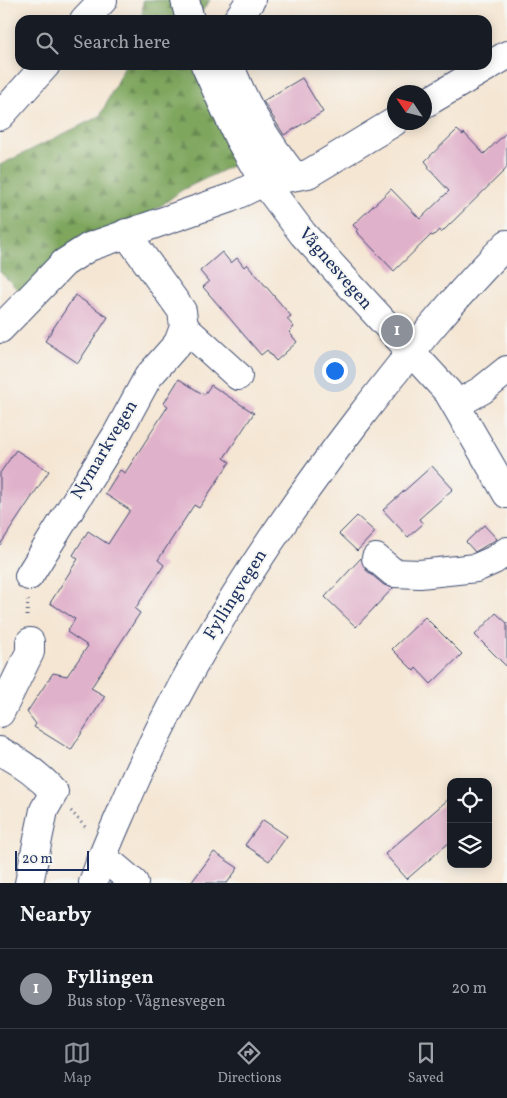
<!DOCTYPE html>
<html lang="en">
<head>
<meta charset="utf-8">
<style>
  body { margin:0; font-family:Vollkorn,serif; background:#20242c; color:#f1f3f6 }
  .controls { position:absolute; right:15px; bottom:15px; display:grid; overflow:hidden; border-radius:10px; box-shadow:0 2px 12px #0003 }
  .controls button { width:45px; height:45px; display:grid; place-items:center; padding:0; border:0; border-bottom:1px solid #363941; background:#171b24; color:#f1f3f6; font:25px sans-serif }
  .compass { position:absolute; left:387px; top:85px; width:45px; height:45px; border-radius:50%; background:#171b24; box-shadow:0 2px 12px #0003; rotate:305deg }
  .scale { position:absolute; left:15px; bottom:12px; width:74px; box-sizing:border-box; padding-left:5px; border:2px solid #1b2f5e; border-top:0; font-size:14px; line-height:18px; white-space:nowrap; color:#1b2f5e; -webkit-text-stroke:4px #f6f6f2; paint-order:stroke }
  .you { position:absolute; left:334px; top:370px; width:18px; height:18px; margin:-12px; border:4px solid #fff; border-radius:50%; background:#1a73e8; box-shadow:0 0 0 8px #1a73e833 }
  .badge { display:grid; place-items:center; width:32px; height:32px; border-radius:50%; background:#8c9099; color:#fff; font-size:16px; font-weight:700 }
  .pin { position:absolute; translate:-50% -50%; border:2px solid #fff; box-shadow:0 1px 5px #0006 }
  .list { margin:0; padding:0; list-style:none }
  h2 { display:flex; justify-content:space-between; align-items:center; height:65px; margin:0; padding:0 20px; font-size:21px }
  h2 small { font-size:16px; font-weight:400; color:#9ea1a6 }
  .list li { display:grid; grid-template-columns:32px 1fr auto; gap:15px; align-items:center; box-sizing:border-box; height:80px; padding:0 20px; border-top:1px solid #363941 }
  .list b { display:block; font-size:19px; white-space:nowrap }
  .list p { margin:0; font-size:16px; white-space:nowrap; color:#9ea1a6 }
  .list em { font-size:16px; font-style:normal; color:#9ea1a6 }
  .icon { flex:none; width:28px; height:28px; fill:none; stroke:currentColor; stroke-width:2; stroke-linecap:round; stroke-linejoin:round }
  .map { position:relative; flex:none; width:507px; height:883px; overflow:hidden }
  .search { position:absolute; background:#171b24; box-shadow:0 2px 12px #0003; left:15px; right:15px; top:15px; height:55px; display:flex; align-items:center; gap:12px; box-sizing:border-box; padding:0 18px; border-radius:15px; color:#9ea1a6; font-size:19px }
  .sheet { height:145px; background:#171b24 }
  nav { display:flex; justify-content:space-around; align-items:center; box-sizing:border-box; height:70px; border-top:1px solid #363941; background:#171b24; font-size:14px; color:#9ea1a6 }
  nav a { display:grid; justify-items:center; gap:2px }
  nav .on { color:#8c9099 }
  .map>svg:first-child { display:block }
  .forest { fill:url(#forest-firs); stroke:#4c6a5e }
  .building { fill:#e0b1ca }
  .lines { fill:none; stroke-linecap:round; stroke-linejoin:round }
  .minor-casing { stroke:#3c4a70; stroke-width:30 }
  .path { stroke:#3c4a70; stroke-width:3; stroke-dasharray:1 4; stroke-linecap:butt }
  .minor { stroke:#fff; stroke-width:28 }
  .labels { text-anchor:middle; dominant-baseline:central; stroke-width:4; stroke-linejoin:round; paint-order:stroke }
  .street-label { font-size:18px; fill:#1b2f5e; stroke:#f6f6f2 }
</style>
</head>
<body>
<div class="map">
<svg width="507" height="883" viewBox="0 0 507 883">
  <defs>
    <pattern id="forest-firs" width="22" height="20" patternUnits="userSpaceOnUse" patternTransform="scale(1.25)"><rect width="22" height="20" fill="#7ea65d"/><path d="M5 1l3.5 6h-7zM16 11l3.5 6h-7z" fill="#668850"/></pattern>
  </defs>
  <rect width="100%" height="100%" fill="#f6f6f2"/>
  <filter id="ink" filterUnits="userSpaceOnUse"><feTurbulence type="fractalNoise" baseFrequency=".02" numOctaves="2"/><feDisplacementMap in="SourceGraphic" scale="10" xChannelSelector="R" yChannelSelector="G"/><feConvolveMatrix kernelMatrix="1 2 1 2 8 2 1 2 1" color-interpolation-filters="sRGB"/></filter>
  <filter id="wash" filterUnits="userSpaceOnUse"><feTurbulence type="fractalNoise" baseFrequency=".0096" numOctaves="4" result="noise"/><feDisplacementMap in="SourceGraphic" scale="20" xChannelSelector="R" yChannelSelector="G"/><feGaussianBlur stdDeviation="1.12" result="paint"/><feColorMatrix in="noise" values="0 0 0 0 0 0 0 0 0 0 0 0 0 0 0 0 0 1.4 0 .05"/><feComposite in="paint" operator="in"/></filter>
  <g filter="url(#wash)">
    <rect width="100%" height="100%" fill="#f5e6d3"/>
    <g class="forest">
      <path d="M143,0H210L196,20H142Z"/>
      <path d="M125,65H211L252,156L182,190L76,269L27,299L0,272V165L100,116Z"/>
    </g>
    <g id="blocks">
      <g class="building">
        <path d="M302,78L323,112L284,135L263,101Z"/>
        <path d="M457,130L463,135L464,133L484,154L507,132V168L441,233L439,230L433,236L431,235L394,271L356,231L358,230L353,225L391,189L420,219L449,191L428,168L429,166L425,161Z"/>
        <path d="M222,252L231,263L237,258L244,267L247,264L291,316L287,319L294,327L289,332L297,342L276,361L267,350L261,355L203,287L209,282L200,271Z"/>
        <path d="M75,295L108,317L78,363L45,341Z"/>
        <path d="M179,379L204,395L211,385L254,413L224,458L230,462L199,508L194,505L158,560L164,565L135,609L140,613L91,688L105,696L71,750L34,727L36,724L27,712L53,673L67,676L88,646L67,632L75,619L50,603L78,559L73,555L88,531L108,544L130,510L105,494L120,470L125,473L168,406L164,403Z"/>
        <path d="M16,450L49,471L0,545V473Z"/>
        <path d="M432,466L453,489L419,519L423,524L408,537L383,510Z"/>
        <path d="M357,516L375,532L357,551L339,534Z"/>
        <path d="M484,525L497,539L475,552L466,542Z"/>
        <path d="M361,558L366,570L384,585L393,588L356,627L325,597Z"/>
        <path d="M496,613L507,623V667L475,635Z"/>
        <path d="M425,617L462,654L431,684L416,668L414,671L392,649Z"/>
        <path d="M451,797V841L407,879L385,854Z"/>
        <path d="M263,820L287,836L269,861L245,845Z"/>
        <path d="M214,852L238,868L227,883H191Z"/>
      </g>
    </g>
  </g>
  <g filter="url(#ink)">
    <use href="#blocks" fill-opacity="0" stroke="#3c4a70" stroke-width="1"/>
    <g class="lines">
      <g class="minor-casing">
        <g id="minor">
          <path d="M185,0L190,20"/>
          <path d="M84,20L103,0"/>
          <path d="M237,20L251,0"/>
          <path d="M205,65L238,137L264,182L303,234L448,392L507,494"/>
          <path d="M230,65C244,105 268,143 294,176"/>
          <path d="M424,104L507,55"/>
          <path d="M0,116L46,65"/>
          <path d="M184,327L238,376"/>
          <path d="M0,329L64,263L89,247L230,198L264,182L308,174L394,122"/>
          <path d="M457,404L482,390L507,370"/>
          <path d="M376,558L394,573L420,574L476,568L494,560L507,551"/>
          <path d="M29,576L117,434L148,377L178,343L184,327L182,311L126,233"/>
          <path d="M0,713L30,652V642"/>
          <path d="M0,751C20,762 39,775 54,792L44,810L29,883"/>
          <path d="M100,861L114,866L134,883"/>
          <path d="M93,883C103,851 118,821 131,790C190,656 271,533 360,417C406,357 453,298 507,244"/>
        </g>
      </g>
      <g class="path">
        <path d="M27,616L28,600"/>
        <path d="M71,811L87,829"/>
      </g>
      <use href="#minor" class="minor"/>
    </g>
  </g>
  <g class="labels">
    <g class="street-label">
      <text transform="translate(335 269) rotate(49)">Vågnesvegen</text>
      <text transform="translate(105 450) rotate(-59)">Nymarkvegen</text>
      <text transform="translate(236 595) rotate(-58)">Fyllingvegen</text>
    </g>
  </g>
</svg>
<div class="controls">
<button><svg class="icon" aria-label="locate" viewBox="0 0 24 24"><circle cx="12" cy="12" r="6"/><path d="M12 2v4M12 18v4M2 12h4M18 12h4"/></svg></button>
<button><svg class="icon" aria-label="layers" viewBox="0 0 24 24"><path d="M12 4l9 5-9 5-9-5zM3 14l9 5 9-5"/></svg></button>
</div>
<svg class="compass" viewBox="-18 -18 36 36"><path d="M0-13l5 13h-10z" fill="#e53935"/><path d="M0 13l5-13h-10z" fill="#9ea1a6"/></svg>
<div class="scale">20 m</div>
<div class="you"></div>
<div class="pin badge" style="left:397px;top:331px">1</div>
<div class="search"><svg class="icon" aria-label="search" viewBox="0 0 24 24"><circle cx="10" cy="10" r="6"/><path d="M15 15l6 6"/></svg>Search here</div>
</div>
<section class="sheet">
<h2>Nearby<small></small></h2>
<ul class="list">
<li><span class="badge">1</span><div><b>Fyllingen</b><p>Bus stop · Vågnesvegen</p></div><em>20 m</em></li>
</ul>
</section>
<nav>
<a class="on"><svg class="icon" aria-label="map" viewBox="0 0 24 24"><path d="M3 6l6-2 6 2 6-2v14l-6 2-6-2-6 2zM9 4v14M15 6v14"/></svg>Map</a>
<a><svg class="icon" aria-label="directions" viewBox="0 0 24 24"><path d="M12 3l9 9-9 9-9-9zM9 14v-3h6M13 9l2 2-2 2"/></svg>Directions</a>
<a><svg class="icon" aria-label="saved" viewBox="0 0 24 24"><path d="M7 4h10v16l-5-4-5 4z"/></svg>Saved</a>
</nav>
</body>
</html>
